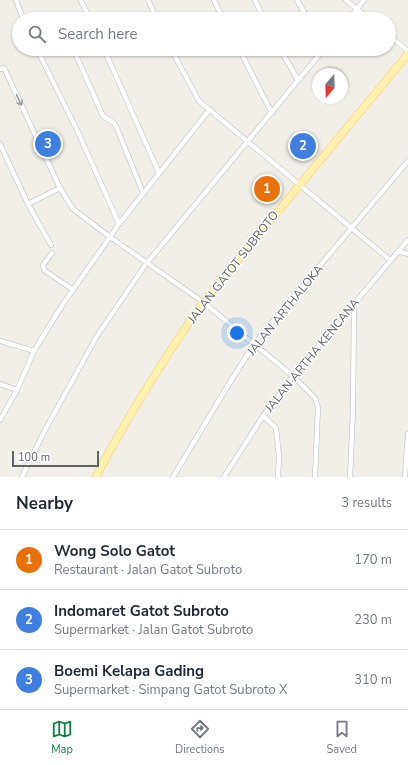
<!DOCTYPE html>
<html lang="en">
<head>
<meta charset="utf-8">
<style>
  body { margin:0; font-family:"Nunito Sans",sans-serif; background:#f6f6f7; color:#1f2937 }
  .compass { position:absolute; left:312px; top:68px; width:36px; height:36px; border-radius:50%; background:#fff; box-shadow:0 1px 3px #0004; rotate:199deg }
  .scale { position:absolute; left:12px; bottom:10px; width:87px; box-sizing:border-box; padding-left:4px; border:2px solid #5f6368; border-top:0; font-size:11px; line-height:14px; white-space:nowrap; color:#5f6368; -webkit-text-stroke:3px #fff; paint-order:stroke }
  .you { position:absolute; left:237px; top:333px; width:14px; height:14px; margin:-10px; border:3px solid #fff; border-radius:50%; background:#1a73e8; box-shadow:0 0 0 6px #1a73e833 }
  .badge { display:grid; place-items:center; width:26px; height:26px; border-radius:50%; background:#0b8043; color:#fff; font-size:13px; font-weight:700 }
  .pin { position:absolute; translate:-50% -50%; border:2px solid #fff; box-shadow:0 1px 4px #0006 }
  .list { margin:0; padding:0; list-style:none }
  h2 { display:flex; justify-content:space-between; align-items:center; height:52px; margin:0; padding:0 16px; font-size:17px }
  h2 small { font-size:13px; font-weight:400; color:#747a83 }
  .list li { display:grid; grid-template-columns:26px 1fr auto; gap:12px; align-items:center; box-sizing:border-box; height:60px; padding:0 16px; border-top:1px solid #e0e1e3 }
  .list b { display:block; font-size:15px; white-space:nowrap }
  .list p { margin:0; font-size:13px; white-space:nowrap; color:#747a83 }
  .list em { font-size:13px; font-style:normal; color:#747a83 }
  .icon { flex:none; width:22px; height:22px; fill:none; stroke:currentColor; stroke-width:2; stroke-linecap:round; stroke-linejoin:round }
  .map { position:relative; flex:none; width:408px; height:477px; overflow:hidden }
  .search { position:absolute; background:#fff; box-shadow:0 1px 3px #0004; left:12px; right:12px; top:12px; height:44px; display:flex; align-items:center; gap:10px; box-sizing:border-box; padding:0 14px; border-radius:22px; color:#747a83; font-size:15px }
  .sheet { height:232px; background:#fff }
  nav { display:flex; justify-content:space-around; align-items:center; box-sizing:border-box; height:56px; border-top:1px solid #e0e1e3; background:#fff; font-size:11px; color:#747a83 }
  nav a { display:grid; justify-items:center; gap:2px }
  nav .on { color:#0b8043 }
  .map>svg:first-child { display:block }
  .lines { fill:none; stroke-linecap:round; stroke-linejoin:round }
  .street-casing { stroke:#b5b8bc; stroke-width:5.5 }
  .primary-casing { stroke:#f2c960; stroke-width:8 }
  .street { stroke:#fff; stroke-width:4.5 }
  .primary { stroke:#fff2af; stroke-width:7 }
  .oneway { stroke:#979a9d }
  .labels { text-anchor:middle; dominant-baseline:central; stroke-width:3; stroke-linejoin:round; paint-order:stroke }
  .street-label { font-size:12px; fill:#5f6368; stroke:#fff }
</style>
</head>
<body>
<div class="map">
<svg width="408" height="477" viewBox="0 0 408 477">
  <rect width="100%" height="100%" fill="#f1efe8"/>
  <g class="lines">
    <g class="street-casing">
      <g id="street">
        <path d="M16,0L23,19"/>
        <path d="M148,0L157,19"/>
        <path d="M214,0L223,19"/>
        <path d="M255,0L264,19"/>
        <path d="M297,0L308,19"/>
        <path d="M346,0L369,19"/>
        <path d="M81,1L90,19"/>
        <path d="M349,19L364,0"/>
        <path d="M389,35L408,51"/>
        <path d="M37,49L78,132L119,224"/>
        <path d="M104,49L159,173"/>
        <path d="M171,49L199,101L390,260"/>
        <path d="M239,49L272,113"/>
        <path d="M280,49L298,80"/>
        <path d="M76,55L103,116L114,123L116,126L143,193"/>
        <path d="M0,69L4,68L5,70L60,188L73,209L110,237L203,302L293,376L315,398L318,407L315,477"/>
        <path d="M0,144L28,204L60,188"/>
        <path d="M28,204L51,245"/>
        <path d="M398,251L408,254"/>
        <path d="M52,253L43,265L44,270L73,290"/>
        <path d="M0,341L34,351"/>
        <path d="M0,384L17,390"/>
        <path d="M263,416L276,428L279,456L278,477"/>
        <path d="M0,420L17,390L34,351L63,304L119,224L210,109"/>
        <path d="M22,477L44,432L97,336L146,264L324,49"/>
        <path d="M173,477L221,397L254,344L408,161"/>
        <path d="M224,477L263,416L293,376L408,240"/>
        <path d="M350,477L353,411L354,304"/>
        <path d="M405,477L408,434"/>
      </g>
    </g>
    <g class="primary-casing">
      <path id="primary" d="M96,477C127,416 164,359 203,302L408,54"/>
    </g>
    <use href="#street" class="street"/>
    <use href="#primary" class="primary"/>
  </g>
  <defs><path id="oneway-shaft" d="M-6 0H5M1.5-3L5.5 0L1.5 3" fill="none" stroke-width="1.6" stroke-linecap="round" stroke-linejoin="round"/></defs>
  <use class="oneway" href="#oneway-shaft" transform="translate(19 100) rotate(65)"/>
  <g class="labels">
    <g class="street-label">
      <text transform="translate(233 267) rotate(-52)">JALAN GATOT SUBROTO</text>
      <text transform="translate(285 310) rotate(-51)">JALAN ARTHALOKA</text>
      <text transform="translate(312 355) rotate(-51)">JALAN ARTHA KENCANA</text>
    </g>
  </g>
</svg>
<svg class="compass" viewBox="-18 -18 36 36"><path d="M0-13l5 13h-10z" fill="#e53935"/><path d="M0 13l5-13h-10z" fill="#747a83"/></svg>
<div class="scale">100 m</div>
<div class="you"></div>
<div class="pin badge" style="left:267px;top:189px;background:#e8710a">1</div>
<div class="pin badge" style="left:303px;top:146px;background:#3f7fe0">2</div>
<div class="pin badge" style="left:48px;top:144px;background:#3f7fe0">3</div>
<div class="search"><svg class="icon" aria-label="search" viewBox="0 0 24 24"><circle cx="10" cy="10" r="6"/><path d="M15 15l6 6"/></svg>Search here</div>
</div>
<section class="sheet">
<h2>Nearby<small>3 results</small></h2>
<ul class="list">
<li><span class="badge" style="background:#e8710a">1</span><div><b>Wong Solo Gatot</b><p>Restaurant · Jalan Gatot Subroto</p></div><em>170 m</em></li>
<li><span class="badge" style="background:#3f7fe0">2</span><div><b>Indomaret Gatot Subroto</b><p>Supermarket · Jalan Gatot Subroto</p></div><em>230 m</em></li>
<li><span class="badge" style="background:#3f7fe0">3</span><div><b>Boemi Kelapa Gading</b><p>Supermarket · Simpang Gatot Subroto X</p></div><em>310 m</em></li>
</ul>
</section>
<nav>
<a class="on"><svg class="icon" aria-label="map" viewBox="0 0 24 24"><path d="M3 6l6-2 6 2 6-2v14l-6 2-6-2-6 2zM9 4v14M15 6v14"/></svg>Map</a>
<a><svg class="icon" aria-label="directions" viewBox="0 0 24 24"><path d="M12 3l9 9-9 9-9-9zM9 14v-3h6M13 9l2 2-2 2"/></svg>Directions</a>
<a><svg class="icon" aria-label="saved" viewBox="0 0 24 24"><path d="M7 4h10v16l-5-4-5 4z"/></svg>Saved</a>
</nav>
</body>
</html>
